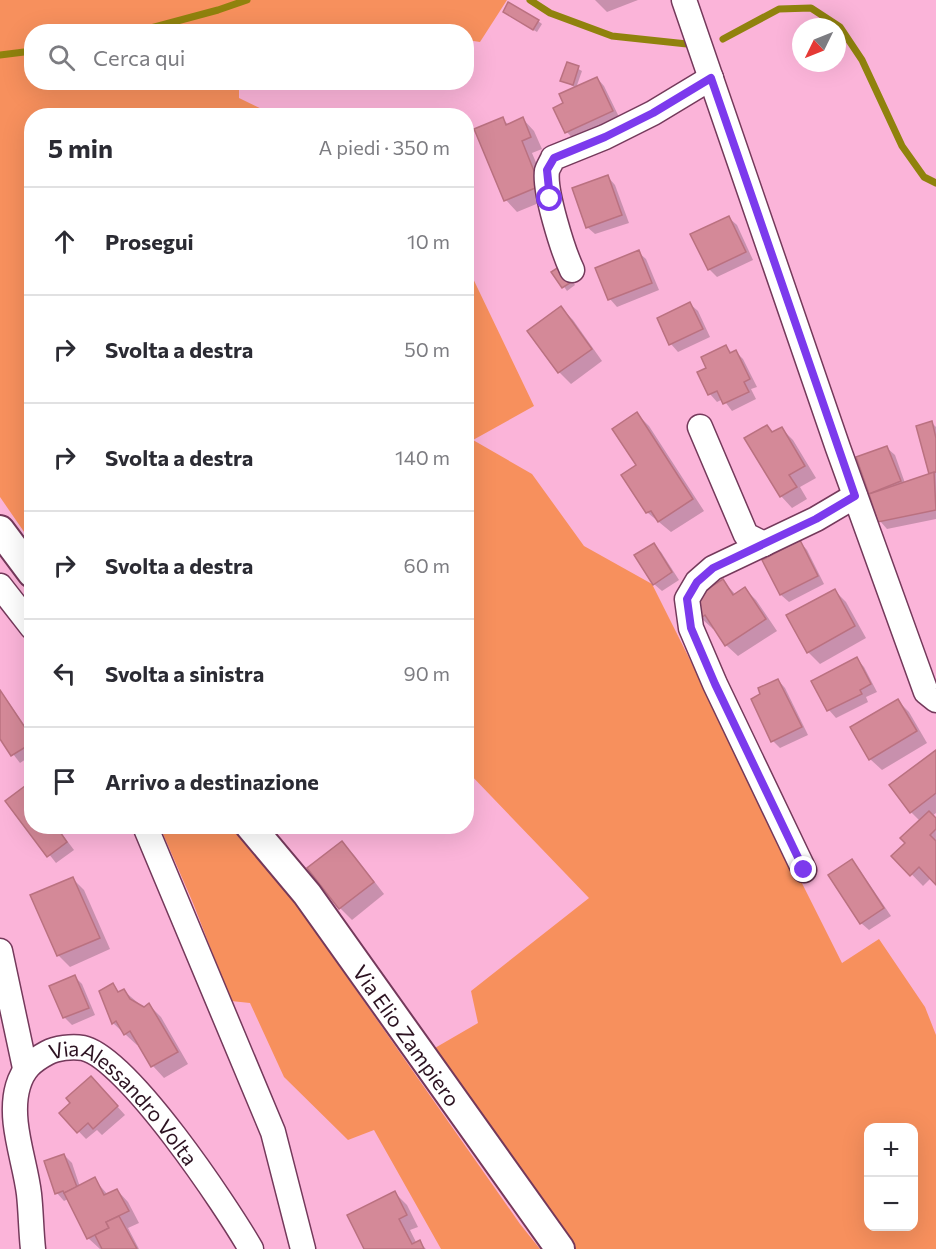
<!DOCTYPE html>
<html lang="it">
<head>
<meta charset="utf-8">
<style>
  body { margin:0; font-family:Commissioner,sans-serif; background:#f2f2f3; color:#2b2b33 }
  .controls { position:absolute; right:18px; bottom:18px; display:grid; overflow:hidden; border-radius:12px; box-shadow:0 6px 24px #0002 }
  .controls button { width:54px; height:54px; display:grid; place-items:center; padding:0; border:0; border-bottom:2px solid #e1e1e2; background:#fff; color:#2b2b33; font:30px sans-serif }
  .compass { position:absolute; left:792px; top:18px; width:54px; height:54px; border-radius:50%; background:#fff; box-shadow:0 6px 24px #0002; rotate:227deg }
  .stop { position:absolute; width:18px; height:18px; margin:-14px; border:4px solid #7c3aed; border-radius:50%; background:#fff }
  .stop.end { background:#7c3aed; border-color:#fff; box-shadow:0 2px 6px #0008 }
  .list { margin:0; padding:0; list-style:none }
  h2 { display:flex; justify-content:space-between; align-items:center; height:78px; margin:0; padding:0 24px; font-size:26px }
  h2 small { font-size:20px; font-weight:400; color:#7c7c81 }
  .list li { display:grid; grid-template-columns:39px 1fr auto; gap:18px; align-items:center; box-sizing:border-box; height:108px; padding:0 24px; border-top:2px solid #e1e1e2 }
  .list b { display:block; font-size:22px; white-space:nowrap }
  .list em { font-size:20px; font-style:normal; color:#7c7c81 }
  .icon { flex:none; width:33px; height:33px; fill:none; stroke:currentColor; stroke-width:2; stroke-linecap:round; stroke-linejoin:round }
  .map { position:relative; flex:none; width:936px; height:1249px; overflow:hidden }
  .search { position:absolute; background:#fff; box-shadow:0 6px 24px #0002; left:24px; top:24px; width:450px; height:66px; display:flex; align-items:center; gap:15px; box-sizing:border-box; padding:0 21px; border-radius:24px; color:#7c7c81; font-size:22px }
  .panel { position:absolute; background:#fff; box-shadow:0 6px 24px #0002; left:24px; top:108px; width:450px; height:726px; border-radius:24px }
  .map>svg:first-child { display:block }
  .green { fill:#f7905d; fill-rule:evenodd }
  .shadow { fill:#0003 }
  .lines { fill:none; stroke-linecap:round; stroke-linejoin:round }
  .stream { stroke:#90820d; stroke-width:7 }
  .building { fill:#d48998; stroke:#ba7180; stroke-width:1.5 }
  .minor-casing { stroke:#74395b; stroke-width:27 }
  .tertiary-casing { stroke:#74395b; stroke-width:32 }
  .minor { stroke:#fff; stroke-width:24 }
  .tertiary { stroke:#fff; stroke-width:28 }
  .route { stroke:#7c3aed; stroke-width:8 }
  .labels { text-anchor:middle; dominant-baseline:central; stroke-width:4.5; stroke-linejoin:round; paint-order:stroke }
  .street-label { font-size:21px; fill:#2c1221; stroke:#f7cbe1 }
</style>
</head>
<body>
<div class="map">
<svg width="936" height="1249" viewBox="0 0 936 1249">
  <rect width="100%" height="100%" fill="#fbb4d9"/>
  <g class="green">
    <path d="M0,0H507L480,42L467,40L466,32L414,31L390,28L375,32H32V82L239,83V98L274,115L32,116L31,542L0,497Z"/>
    <path d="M467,266L534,406L473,440L532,474L584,546L652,584L842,963L879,939L925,1007L936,1035V1249H576L428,1052L478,1023L471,991L589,898L467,771ZM868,1128H914V1226H868Z"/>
    <path d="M160,827H237L272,870L520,1224L540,1249H441L374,1130L348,1140L284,1077L250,1003L231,1001L193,903Z"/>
  </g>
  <g class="shadow">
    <path d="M595,0H638L607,12Z"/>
    <path d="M509,4L538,21L542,24L537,32L508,15L504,12Z"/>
    <path d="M567,63L582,71L576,88L562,80Z"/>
    <path d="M597,78L604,86L620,119L574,140L567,132L555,109L565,104Z"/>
    <path d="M502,119L509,125L523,119L534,131L542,149L532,153L551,198L517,212L506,200Z"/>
    <path d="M608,177L615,185L629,223L595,234L587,227Z"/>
    <path d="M729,218L737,225L753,260L717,277L709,269Z"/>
    <path d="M638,252L646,259L659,290L617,307L610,299L597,268Z"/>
    <path d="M566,270L575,285L567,291L554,272Z"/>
    <path d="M690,304L698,311L710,337L678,352L671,344Z"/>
    <path d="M561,308L573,320L602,361L571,384L559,372L529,331Z"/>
    <path d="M725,346L732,353L736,352L743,359L757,387L751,389L756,399L732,411L723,399L717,402L710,394L699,373L708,368Z"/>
    <path d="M637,414L649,426L704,511L671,532L648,513L623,475L638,466Z"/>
    <path d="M932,423L936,427V519L887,529L880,521L858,458L887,448L895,455L905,483L931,475Z"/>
    <path d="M767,426L774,433L782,429L793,440L816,478L800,487L807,499L792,508L781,496Z"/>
    <path d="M800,542L807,550L824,584L789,602L781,595L764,560Z"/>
    <path d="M653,545L661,552L679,580L662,591L654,584Z"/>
    <path d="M723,581L736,595L745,589L756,600L777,631L738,656L726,645L715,628L713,629L701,618Z"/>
    <path d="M834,590L846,602L866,638L820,664L808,652Z"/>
    <path d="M857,659L864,667L877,692L866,697L868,702L836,718L829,710L813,682Z"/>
    <path d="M778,680L785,688L808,735L780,748L773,741Z"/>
    <path d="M0,690L32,736V755L20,763L0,737Z"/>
    <path d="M898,701L909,712L927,743L882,770L870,759Z"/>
    <path d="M936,752V813L932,816L936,820V883L931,878L923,886L894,856L907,844L920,821L911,812Z"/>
    <path d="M7,801L32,826H56L74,850L56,863Z"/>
    <path d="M342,843L354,855L384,894L352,920L340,908L309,869Z"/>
    <path d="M851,861L859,869L891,916L869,930L861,923Z"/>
    <path d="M73,879L84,890L110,949L70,967L58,955Z"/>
    <path d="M75,977L82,984L95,1015L72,1025L64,1017Z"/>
    <path d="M113,985L120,993L124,991L144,1008L149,1005L161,1017L188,1064L164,1078L153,1066L140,1044L137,1045L114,1024L101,992Z"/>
    <path d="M99,1086L125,1115L102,1135L97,1130L86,1139L61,1113Z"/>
    <path d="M64,1155L72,1163L80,1187L94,1179L108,1195L117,1190L128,1202L139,1223L128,1228L139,1249H100L88,1238L68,1199L64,1201L57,1193Z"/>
    <path d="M395,1193L407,1205L418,1227L410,1230L417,1244L419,1242L426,1249H365Z"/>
  </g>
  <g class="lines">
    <g class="stream">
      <path d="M530,0L550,13L612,36L687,44"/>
      <path d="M136,32L218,10L247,0"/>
      <path d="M723,39L779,9L811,8L840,27L862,60L902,146L924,177L936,183"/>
      <path d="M0,55L32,51"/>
    </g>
  </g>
  <g class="building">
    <path d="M508,2L539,20L533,30L503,12Z"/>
    <path d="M567,62L579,66L573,85L560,81Z"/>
    <path d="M597,77L613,111L565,133L553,108L563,103L559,94Z"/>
    <path d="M503,117L506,125L523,117L531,137L522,141L540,186L504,201L474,129Z"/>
    <path d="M608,175L622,215L586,228L572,188Z"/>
    <path d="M729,216L746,252L708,270L690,234Z"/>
    <path d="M639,250L652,283L608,300L595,268Z"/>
    <path d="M562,265L573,281L562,288L551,272Z"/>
    <path d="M690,302L703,329L669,345L657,318Z"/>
    <path d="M561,306L592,349L558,373L527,331Z"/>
    <path d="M726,345L730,353L736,350L750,379L744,382L749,392L723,404L717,391L708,395L697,372L706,368L701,357Z"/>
    <path d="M637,412L693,499L658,522L651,511L646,513L621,475L636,465L612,429Z"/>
    <path d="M932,421L936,438V472L929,474L916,426Z"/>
    <path d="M767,425L772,432L782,427L805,466L789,475L797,487L780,497L744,438Z"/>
    <path d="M887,446L901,481L869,494L856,457Z"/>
    <path d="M934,472L936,510L878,522L869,494Z"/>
    <path d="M800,540L818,576L780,595L762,560Z"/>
    <path d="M654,543L672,572L653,585L634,555Z"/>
    <path d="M723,579L733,595L745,587L766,619L725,646L705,615L700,619L689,601Z"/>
    <path d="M835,589L855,626L807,653L786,615Z"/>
    <path d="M857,657L871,684L860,690L862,694L827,711L811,681Z"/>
    <path d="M778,679L802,727L771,742L751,699L760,694L758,688Z"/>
    <path d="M0,690L32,738V743L11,756L0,739Z"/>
    <path d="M898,699L917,731L869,760L850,727Z"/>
    <path d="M936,750V793L910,813L889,785Z"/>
    <path d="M25,786L32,794V826H56L67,842L47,857L5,801Z"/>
    <path d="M929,811L936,818V829L930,835L936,841V885L919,867L910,876L891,856L905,843L900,838Z"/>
    <path d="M342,841L374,882L339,909L307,868Z"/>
    <path d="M852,859L884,908L860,924L828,875Z"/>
    <path d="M73,877L100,938L57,956L30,895Z"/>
    <path d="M75,975L89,1008L63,1018L49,986Z"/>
    <path d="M113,983L118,992L124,989L130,999L144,1007L149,1003L178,1052L151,1067L130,1031L124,1035L116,1021L112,1024L99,991Z"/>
    <path d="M91,1076L118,1106L93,1129L88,1123L77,1133L59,1113L70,1103L66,1098Z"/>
    <path d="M64,1154L77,1187L64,1193L63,1191L55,1194L44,1161Z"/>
    <path d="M95,1177L104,1195L117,1189L129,1211L106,1222L109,1228L87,1239L64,1193Z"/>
    <path d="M395,1191L407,1215L399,1219L412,1244L420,1240L424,1249H364L347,1215Z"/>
    <path d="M119,1216L137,1249H102L95,1235L109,1228L106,1222Z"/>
  </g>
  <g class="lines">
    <g class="minor-casing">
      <g id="minor">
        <path d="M684,0L838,448L926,692L936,700"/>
        <path d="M572,270C563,251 544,191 547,171C548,167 552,161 553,158L605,137L653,113L711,78"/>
        <path d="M700,427L746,535L764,544"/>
        <path d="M0,586L32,627"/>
        <path d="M145,826L273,1132L303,1249"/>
        <path d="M804,870L715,684L691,628L687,599L697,582L713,568L816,519L855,496"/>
        <path d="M0,951L25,1068"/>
        <path id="s1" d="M33,1249C31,1231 31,1212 29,1194C25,1160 8,1120 18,1086C23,1069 32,1061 47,1053C56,1048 72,1046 83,1048C127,1057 227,1207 251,1249"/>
      </g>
    </g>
    <g class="tertiary-casing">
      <g id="tertiary">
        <path d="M0,530L32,573"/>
        <path id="s2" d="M250,826L307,894L560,1249"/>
      </g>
    </g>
    <use href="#minor" class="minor"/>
    <use href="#tertiary" class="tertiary"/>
  </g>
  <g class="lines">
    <path class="route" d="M550,199L547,170L554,158L605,137L653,113L711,78L855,496L816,519L713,568L697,582L687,599L691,628L715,684L804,870"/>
  </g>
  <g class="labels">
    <g class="street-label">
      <text stroke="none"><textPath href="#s2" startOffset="262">Via Elio Zampiero</textPath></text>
      <text stroke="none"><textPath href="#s1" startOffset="310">Via Alessandro Volta</textPath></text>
    </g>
  </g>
</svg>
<div class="controls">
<button>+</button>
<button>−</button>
</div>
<svg class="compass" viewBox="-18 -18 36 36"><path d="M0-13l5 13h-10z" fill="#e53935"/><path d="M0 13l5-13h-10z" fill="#7c7c81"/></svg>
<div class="stop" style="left:550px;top:199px"></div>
<div class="stop end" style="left:804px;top:870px"></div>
<div class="search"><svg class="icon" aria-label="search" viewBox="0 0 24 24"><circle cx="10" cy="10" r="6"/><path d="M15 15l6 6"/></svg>Cerca qui</div>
<section class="panel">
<h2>5 min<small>A piedi · 350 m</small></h2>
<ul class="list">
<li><svg class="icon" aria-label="ahead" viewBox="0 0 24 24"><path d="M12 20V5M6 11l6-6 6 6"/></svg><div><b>Prosegui</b></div><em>10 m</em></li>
<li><svg class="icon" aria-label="right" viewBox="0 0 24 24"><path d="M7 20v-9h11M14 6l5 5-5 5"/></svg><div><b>Svolta a destra</b></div><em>50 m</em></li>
<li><svg class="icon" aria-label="right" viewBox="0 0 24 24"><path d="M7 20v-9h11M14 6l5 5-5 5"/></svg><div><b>Svolta a destra</b></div><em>140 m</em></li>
<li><svg class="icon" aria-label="right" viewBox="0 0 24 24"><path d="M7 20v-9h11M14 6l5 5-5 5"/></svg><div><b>Svolta a destra</b></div><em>60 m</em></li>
<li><svg class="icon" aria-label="left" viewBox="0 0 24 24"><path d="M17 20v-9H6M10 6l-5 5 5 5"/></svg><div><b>Svolta a sinistra</b></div><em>90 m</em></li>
<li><svg class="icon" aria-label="arrive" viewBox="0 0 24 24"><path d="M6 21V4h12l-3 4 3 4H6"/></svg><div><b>Arrivo a destinazione</b></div></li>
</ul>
</section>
</div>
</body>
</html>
